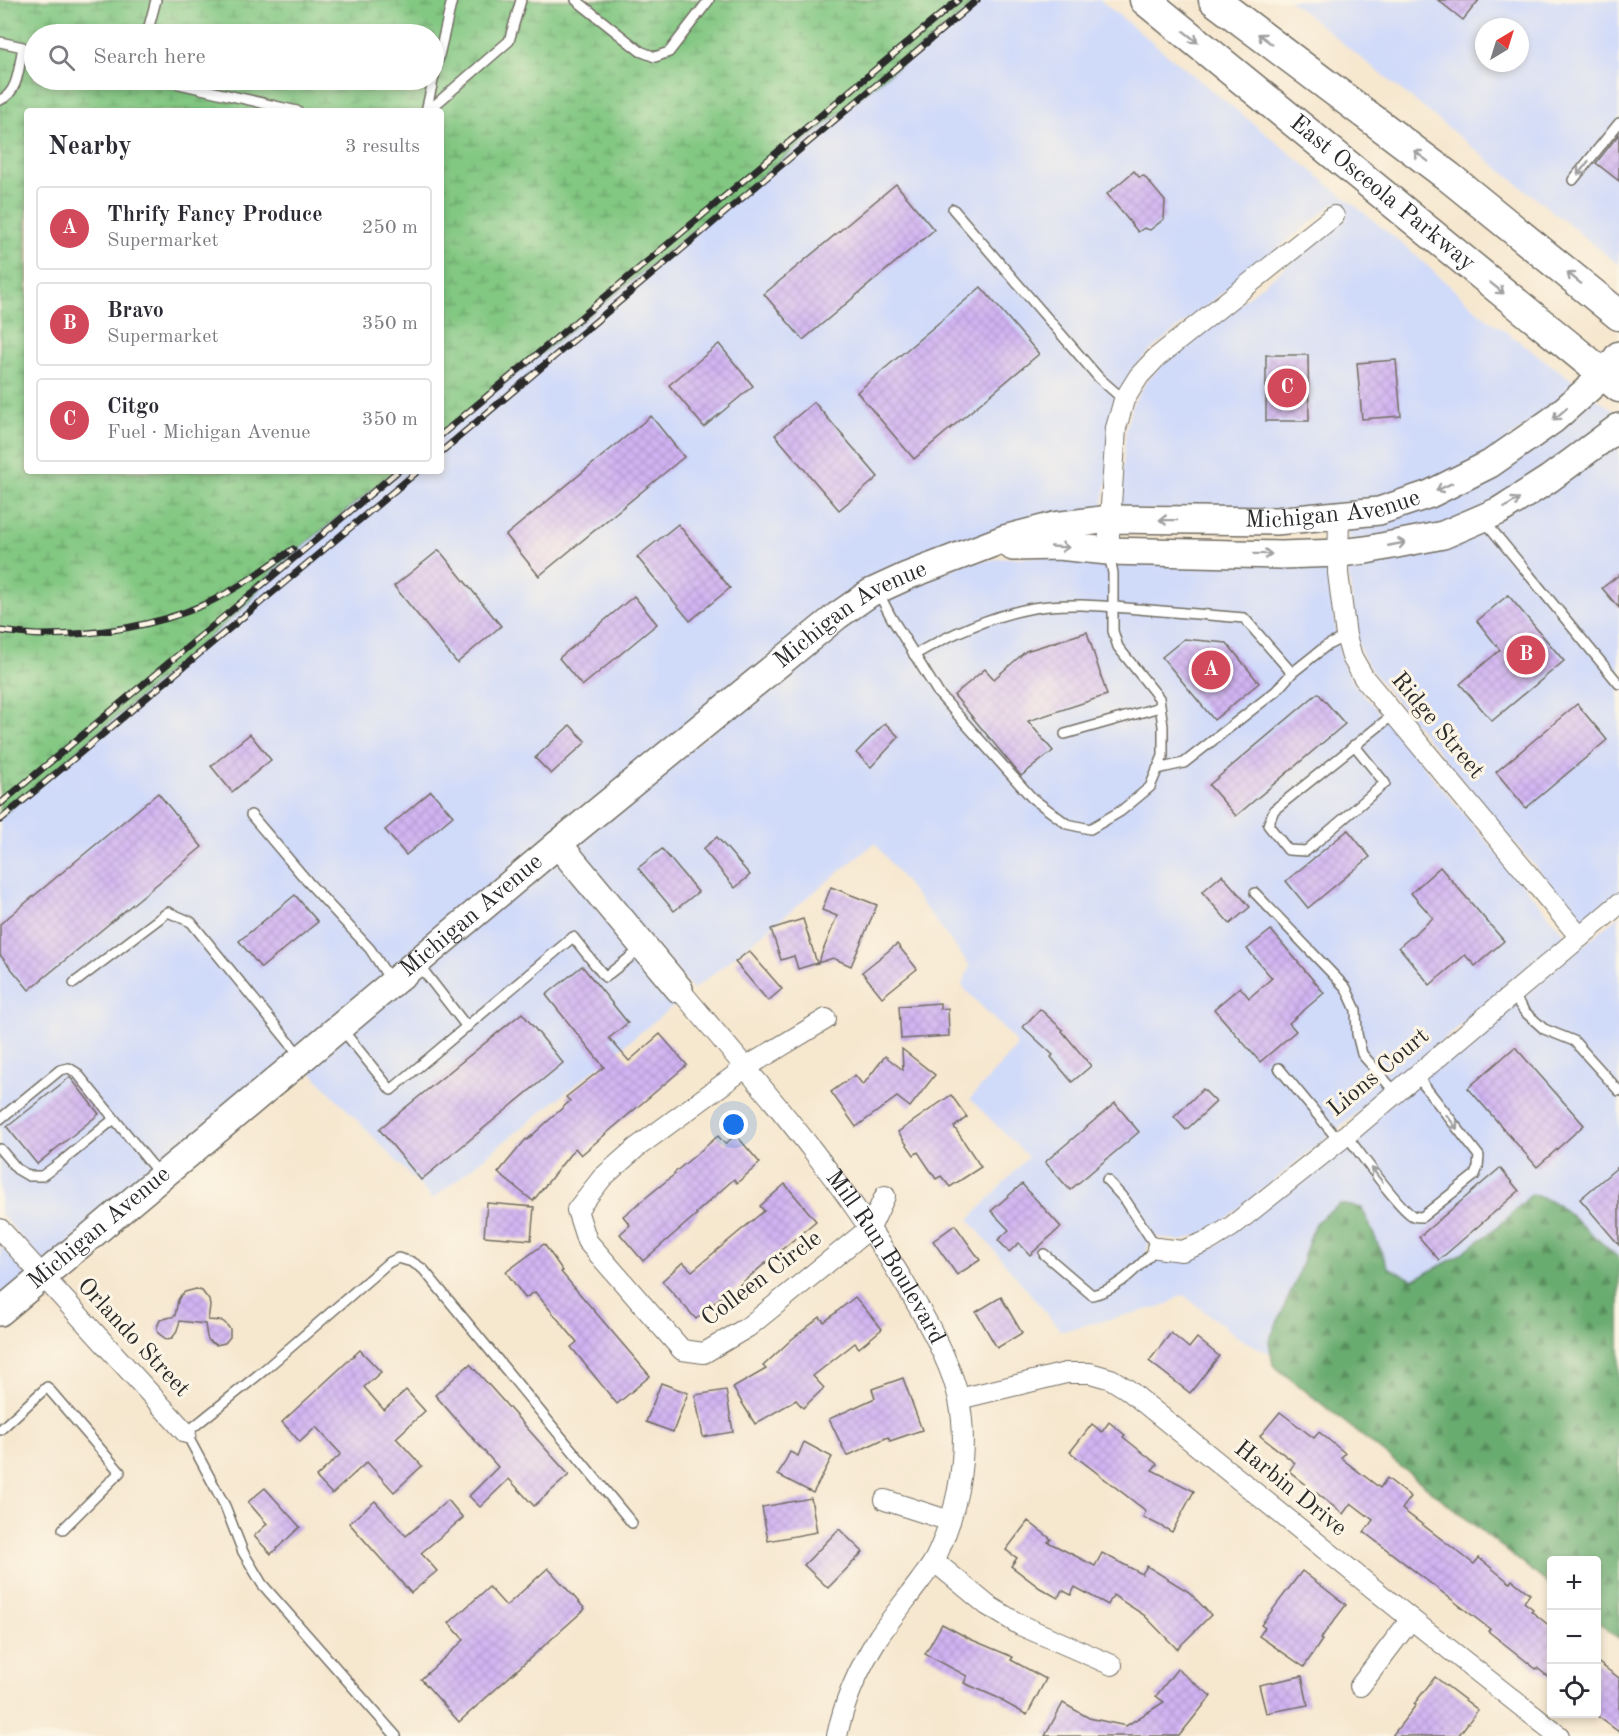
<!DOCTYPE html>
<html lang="en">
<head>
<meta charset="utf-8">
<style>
  body { margin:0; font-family:"Old Standard TT",serif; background:#f2f2f3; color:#2b2b33 }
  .controls { position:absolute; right:18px; bottom:18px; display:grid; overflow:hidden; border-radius:6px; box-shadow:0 3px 9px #0003 }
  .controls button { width:54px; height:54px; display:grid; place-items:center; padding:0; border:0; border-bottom:2px solid #e1e1e2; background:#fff; color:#2b2b33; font:30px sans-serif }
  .compass { position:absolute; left:1475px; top:18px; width:54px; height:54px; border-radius:50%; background:#fff; box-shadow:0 3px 9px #0003; rotate:38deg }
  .you { position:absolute; left:734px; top:1125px; width:21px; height:21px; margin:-15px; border:4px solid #fff; border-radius:50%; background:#1a73e8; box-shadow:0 0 0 9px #1a73e833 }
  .badge { display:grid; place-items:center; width:39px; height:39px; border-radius:50%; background:#d1495b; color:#fff; font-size:20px; font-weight:700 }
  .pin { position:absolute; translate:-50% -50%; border:3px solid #fff; box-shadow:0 2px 6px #0006 }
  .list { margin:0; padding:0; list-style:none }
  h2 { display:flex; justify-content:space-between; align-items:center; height:78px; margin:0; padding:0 24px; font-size:26px }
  h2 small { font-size:20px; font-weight:400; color:#7c7c81 }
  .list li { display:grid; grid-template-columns:39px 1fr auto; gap:18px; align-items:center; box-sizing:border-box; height:84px; margin:0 12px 12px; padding:0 12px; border:2px solid #e1e1e2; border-radius:6px }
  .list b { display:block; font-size:22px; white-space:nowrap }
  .list p { margin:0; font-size:20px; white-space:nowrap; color:#7c7c81 }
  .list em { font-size:20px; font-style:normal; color:#7c7c81 }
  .icon { flex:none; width:33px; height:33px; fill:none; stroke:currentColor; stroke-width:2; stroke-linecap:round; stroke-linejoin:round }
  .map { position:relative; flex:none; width:1619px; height:1736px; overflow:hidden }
  .search { position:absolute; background:#fff; box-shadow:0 3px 9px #0003; left:24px; top:24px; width:420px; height:66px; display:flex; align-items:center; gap:15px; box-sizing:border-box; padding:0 21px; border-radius:33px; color:#7c7c81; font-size:22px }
  .panel { position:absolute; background:#fff; box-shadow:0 3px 9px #0003; left:24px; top:108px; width:420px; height:366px; border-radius:6px }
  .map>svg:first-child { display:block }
  .built { fill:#d0daf9; fill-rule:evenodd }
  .forest { fill:url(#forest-firs); stroke:#4a6c4e; stroke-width:1.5 }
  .wetland { fill:url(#wetland-marsh); stroke:#567956; stroke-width:1.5; fill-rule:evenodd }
  .building { fill:url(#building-cross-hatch) }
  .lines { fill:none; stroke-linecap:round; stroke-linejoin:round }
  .lane-casing { stroke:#726d64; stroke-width:12 }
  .street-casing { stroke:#726d64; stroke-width:22 }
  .secondary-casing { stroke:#726d64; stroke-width:30 }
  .primary-casing { stroke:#726d64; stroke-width:33 }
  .lane { stroke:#fff; stroke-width:9 }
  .street { stroke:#fff; stroke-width:20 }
  .secondary { stroke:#fff; stroke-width:27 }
  .primary { stroke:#fff; stroke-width:30 }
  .rail-casing { stroke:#2b2b2b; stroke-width:7 }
  .rail { stroke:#fcf5e5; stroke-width:4.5; stroke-dasharray:14; stroke-linecap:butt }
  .oneway { stroke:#a0a0a0 }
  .labels { text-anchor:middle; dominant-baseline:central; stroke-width:6; stroke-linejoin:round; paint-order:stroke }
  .street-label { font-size:24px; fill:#2b2b2b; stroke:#fcf5e5 }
</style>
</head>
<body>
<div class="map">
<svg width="1619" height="1736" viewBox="0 0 1619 1736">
  <defs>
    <pattern id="forest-firs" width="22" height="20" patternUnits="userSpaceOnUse" patternTransform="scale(1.5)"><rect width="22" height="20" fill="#69ac70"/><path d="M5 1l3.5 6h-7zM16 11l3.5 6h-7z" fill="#578c5c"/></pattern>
    <pattern id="wetland-marsh" width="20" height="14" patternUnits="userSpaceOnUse" patternTransform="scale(1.5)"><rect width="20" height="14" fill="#82c782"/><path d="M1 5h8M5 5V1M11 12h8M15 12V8" fill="none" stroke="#6ba26b"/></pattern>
    <pattern id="building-cross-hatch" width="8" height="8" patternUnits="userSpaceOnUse" patternTransform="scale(1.5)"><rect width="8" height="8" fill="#d0b3f2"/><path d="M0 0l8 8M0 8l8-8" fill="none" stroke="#b39ad0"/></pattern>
  </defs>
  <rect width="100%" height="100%" fill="#fcf5e5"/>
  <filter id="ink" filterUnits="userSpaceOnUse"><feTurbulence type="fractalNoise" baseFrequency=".0167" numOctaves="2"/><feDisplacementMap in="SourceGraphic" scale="12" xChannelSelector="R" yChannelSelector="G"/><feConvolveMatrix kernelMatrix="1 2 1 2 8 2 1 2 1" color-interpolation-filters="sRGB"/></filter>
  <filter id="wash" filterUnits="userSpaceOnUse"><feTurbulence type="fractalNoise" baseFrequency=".008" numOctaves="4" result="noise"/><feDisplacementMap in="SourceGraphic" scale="24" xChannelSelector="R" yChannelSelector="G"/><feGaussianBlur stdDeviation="1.35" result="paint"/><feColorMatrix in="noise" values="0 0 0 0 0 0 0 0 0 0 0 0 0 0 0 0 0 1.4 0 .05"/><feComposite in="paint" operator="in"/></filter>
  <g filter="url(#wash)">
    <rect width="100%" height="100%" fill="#f6e7cf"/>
    <g class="built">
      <path d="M980,0H1100L1405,246L1480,313L1579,385L1486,456L1378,501L1276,512L1120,510L1126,428L1133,403L1146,382L1162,365L1347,218L1336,202L1151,350L1131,371L1101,511L904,567L44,1263L0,1213V817L246,605L274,569L395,471H441V434Z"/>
      <path d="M1289,0H1619V265ZM1484,27H1520V63H1484Z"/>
      <path d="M1594,396L1619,415L1495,502L1441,526L1349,542V523Z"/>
      <path d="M1619,438V892L1582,923L1372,672L1361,652L1358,643L1348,572V562L1366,560Z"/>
      <path d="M1056,556L1329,563L1337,639L1342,661L1348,673L1356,685L1566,936L1333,1133L1226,1219L1207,1231L1182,1241L1150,1236L1145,1256L1180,1261L1213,1249L1619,916V1258L1557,1204L1532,1194L1497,1228L1453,1259L1413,1280L1388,1267L1362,1208L1315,1223L1295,1283L1269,1341L1271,1354L1239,1338L1186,1297L1181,1295L1167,1305L1061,1331L969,1220L1028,1157L970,1099L1017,1046L1013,1039L962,986L970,966L875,843L693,990L571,845L874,602L965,563L1005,558Z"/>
      <path d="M555,858L677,1003L433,1199L307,1068Z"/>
      <path d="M0,1245L28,1277L0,1300Z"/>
    </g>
    <path class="forest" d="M1532,1194L1557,1204L1619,1258V1639L1597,1621L1596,1560H1552L1551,1586L1273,1365L1269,1341L1295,1283L1315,1223L1340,1204L1362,1208L1388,1267L1413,1280L1453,1259L1497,1228Z"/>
    <path class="wetland" d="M0,0H980L441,434V111H27V471H395L274,569L246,605L0,817ZM34,34H434V80H34Z"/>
    <g id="blocks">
      <g class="building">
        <path d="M1438,0H1479L1463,20Z"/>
        <path d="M1619,134V181L1596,163Z"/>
        <path d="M1134,171L1139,177L1144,176L1165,201L1164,219L1150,230L1144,228L1138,232L1107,194Z"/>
        <path d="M896,184L934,230L803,340L764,294Z"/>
        <path d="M981,287L1039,354L914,459L857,392Z"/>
        <path d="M719,344L753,386L704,427L669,385Z"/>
        <path d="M1266,355H1308L1309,421H1266Z"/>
        <path d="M1396,360L1401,416L1362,419L1357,363Z"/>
        <path d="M814,402L878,477L839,510L775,435Z"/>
        <path d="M651,416L684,457L539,576L506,535Z"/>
        <path d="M678,524L730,588L690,621L637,557Z"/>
        <path d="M439,550L501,626L457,663L394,586Z"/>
        <path d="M1619,575V608L1602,588Z"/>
        <path d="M1508,595L1564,661L1492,721L1460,684L1500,650L1477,621Z"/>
        <path d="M634,596L657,624L582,686L559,658Z"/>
        <path d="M1087,632L1107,695L1028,721L1053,751L1021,776L954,695L985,669L994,679L1026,651Z"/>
        <path d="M1184,639L1227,643L1259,683L1214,720L1162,657Z"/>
        <path d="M1318,693L1345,724L1236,816L1209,785Z"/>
        <path d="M1577,704L1607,740L1526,808L1496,772Z"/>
        <path d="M885,723L899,737L871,767L856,753Z"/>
        <path d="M570,725L586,742L551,774L535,758Z"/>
        <path d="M250,734L271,760L232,792L211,766Z"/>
        <path d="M431,791L453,816L406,855L385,830Z"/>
        <path d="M158,793L202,847L29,990L0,955V924Z"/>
        <path d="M1348,830L1370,857L1308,908L1286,881Z"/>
        <path d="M717,837L750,875L735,888L703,849Z"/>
        <path d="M662,849L698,892L674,911L638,868Z"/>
        <path d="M1440,867L1504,941L1475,966L1465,955L1430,985L1399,947L1433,918L1411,893Z"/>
        <path d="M1222,875L1250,907L1230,924L1202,892Z"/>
        <path d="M831,887L877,905L851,966L833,958L818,963L837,916L822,910Z"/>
        <path d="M295,895L318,922L261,968L239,941Z"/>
        <path d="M803,919L817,963L798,969L794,956L781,960L771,929Z"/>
        <path d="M1271,930L1324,993L1289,1023L1296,1031L1260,1062L1214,1009L1240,987L1249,998L1272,978L1247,949Z"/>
        <path d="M897,944L917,969L882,997L862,972Z"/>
        <path d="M749,951L782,989L768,1001L735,962Z"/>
        <path d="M582,966L628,1023L609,1038L629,1061L660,1034L687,1065L581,1155L575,1148L533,1201L498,1173L526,1139L527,1140L570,1101L566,1097L604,1067L546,995Z"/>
        <path d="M940,1003V1009L948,1008L949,1036L901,1039L899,1006Z"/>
        <path d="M1040,1009L1063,1030L1062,1031L1091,1066L1072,1082L1051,1057L1053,1055L1023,1027Z"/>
        <path d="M522,1013L563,1063L421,1180L379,1129Z"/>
        <path d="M1515,1047L1584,1125L1537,1167L1468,1088Z"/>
        <path d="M902,1049L935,1075L910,1107L897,1097L856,1127L831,1092L855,1075L863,1085L885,1056L903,1070Z"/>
        <path d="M70,1077L99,1114L37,1164L7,1127Z"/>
        <path d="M1203,1089L1216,1102L1186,1130L1174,1117Z"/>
        <path d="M951,1095L967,1117L954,1127L981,1167L950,1187L941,1176L936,1179L918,1152L914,1155L898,1132Z"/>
        <path d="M1115,1103L1139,1132L1070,1190L1045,1162Z"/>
        <path d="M736,1135L760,1163L737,1183L734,1179L696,1213L697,1214L643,1261L620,1234L630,1225L623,1216L675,1174L674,1173L718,1136L725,1144Z"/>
        <path d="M1619,1166V1245L1580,1199Z"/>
        <path d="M1500,1168L1519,1191L1439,1260L1419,1237Z"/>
        <path d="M785,1184L816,1221L725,1297L723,1295L696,1319L662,1281L683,1262L692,1271L764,1211L760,1206Z"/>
        <path d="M1022,1184L1061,1227L1030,1255L1019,1243L1009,1252L998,1240L1009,1230L991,1211Z"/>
        <path d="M487,1203L534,1207L531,1240L484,1236Z"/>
        <path d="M955,1225L980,1260L957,1275L933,1241Z"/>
        <path d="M544,1244L563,1271L561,1272L650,1376L617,1404L571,1347L577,1342L535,1292L525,1298L506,1272Z"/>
        <path d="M196,1289L202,1291L209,1300L210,1306L208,1320L222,1321L225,1323L230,1329V1337L225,1343L216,1345L209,1341L207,1337L205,1324L180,1321L176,1333L172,1338L166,1339L158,1333L157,1327L160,1320L175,1316L178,1300L181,1295L185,1292Z"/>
        <path d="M855,1297L882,1329L859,1348L855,1343L813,1376L824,1388L803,1408L796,1400L755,1424L733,1388L766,1369L763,1366L792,1339L820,1317L824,1322Z"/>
        <path d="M1001,1297L1022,1333L997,1348L976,1312Z"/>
        <path d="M1171,1333L1189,1348L1197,1338L1219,1356L1190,1393L1149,1361Z"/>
        <path d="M360,1350L381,1372L364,1387L384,1410L406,1390L425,1411L396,1438L422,1466L394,1492L367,1462L332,1494L316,1477L341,1454L316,1427L300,1442L282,1422Z"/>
        <path d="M470,1364L569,1475L534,1506L509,1479L480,1507L469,1496L498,1467L435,1395Z"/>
        <path d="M903,1378L922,1430L890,1441L888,1437L847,1456L829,1419L875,1398L872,1389Z"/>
        <path d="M661,1383L688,1393L673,1432L646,1422Z"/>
        <path d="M726,1390L733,1432L703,1437L695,1395Z"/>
        <path d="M1280,1412L1314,1438L1319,1432L1345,1453L1341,1458L1380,1488L1387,1478L1411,1497L1402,1509L1474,1564L1479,1558L1510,1583L1512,1580L1530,1594L1524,1602L1533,1609L1531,1611L1551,1627V1679L1537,1668L1536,1669L1488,1631L1490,1629L1364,1532L1373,1520L1351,1503L1343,1514L1289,1471L1295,1463L1260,1436Z"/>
        <path d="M1109,1422L1125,1435L1123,1437L1157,1464L1152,1470L1194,1491L1172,1532L1143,1517L1146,1511L1070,1452L1092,1424L1102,1432Z"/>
        <path d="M804,1442L832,1457L813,1493L778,1475L790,1452L798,1456Z"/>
        <path d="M265,1488L300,1527L271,1554L254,1536L267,1524L248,1502Z"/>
        <path d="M811,1498L817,1532L768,1541L762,1507Z"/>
        <path d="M448,1500L463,1518L421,1553L437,1571L411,1593L349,1523L375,1501L406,1536Z"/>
        <path d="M1028,1521L1051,1539L1048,1542L1095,1566L1102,1553L1142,1574L1147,1566L1189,1592L1211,1615L1177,1649L1144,1615L1113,1595L1108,1605L1075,1587L1071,1595L1062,1590L1058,1598L1040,1588L1011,1566L1017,1558L1006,1550Z"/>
        <path d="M839,1529L863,1552L828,1588L804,1565Z"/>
        <path d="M548,1568L585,1609L459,1722L421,1679L464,1640L449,1623L489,1587L506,1606Z"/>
        <path d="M1302,1571L1346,1605L1320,1639L1322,1640L1304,1667L1259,1636L1265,1628L1261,1625Z"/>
        <path d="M942,1624L970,1639L1013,1657L1011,1660L1046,1679L1027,1715L1002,1701L1003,1700L964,1683L967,1676L925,1654Z"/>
        <path d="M1596,1661L1619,1678V1732L1596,1715Z"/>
        <path d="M1177,1669L1211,1696L1179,1736H1045L1063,1703L1089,1718L1126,1726L1164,1702L1156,1696Z"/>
        <path d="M1302,1676L1308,1705L1266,1713L1259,1685Z"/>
        <path d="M1435,1677L1478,1710L1458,1736H1392L1416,1705L1414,1704Z"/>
      </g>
    </g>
  </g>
  <g filter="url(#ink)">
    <use href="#blocks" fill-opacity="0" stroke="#726d64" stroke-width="1.5"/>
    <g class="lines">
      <g class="lane-casing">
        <g id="lane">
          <path d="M576,0L640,51L655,57L669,52L709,0"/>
          <path d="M147,34L156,0"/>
          <path d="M0,42L23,47C19,64 19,93 0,100"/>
          <path d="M162,80L297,111"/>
          <path d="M426,111L452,0"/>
          <path d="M428,111L509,41L521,0"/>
          <path d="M1573,180L1619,123"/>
          <path d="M953,209L1099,378L1124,400"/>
          <path d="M1483,519L1619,684"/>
          <path d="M878,592L891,617L939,694L1032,798L1067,824L1090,829L1121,811L1150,787L1163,756V726L1159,698L1118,647L1113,631V573L1109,555"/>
          <path d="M914,655C952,633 990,616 1033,608C1067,602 1104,606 1138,609C1173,612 1208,615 1244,618L1292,673L1326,646L1346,636"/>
          <path d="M1065,734L1160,707"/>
          <path d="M1354,745L1385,783L1306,851L1288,850L1268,825L1274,810L1394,714"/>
          <path d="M1157,769L1184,763L1276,691L1292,673"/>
          <path d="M251,815L308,882L370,949L391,981"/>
          <path d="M1255,893L1346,988L1356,1010L1357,1034L1362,1054L1396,1093"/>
          <path d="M419,965L467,1027"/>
          <path d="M74,983L168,912L191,922L301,1057"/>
          <path d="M1512,994L1525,1012L1544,1029L1574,1041L1619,1091"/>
          <path d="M341,1028L391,1090L573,937L605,977L642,948"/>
          <path d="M1279,1068L1339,1141"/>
          <path d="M0,1119L60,1070L69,1068L77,1073L160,1175"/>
          <path d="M1346,1135C1358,1150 1399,1209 1413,1216C1416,1217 1419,1217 1422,1217L1475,1175L1478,1167L1479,1156L1416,1075"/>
          <path d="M0,1149L17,1169L29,1176H42L60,1163L114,1119"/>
          <path d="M1044,1254L1092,1295C1120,1289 1137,1267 1157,1248L1126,1201L1107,1180"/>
          <path d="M0,1430L47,1387L120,1472L63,1529"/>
          <path d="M396,1736L262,1584L243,1552L225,1506L186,1433L263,1371L388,1263L398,1258L412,1262L423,1269L632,1523"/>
        </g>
      </g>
      <g class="street-casing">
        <g id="street">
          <path d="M1339,514L1338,573L1346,636L1352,657L1364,678L1580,937"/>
          <path d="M1108,551L1116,428L1124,400L1139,376L1156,358L1334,216"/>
          <path id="s1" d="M679,989C762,1087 848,1185 912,1296C930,1326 952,1366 959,1400C967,1439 962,1483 950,1521C946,1533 941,1547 935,1559C931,1567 925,1574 920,1581C906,1600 892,1617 879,1636C860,1666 844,1701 837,1736"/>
          <path d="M826,1019L745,1068L636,1148L602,1178L577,1210L587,1241L682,1350L704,1353L748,1327L870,1228L885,1196"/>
          <path d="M0,1229L186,1433"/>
          <path d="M1157,1248L1182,1251L1210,1240L1231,1227L1339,1141L1619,904"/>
          <path d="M959,1399L1066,1373H1090L1111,1379L1127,1389L1411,1619L1559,1736"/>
          <path d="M885,1500L950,1521"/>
          <path d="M934,1561L987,1605L1020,1625L1112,1665"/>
          <path d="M1360,1686L1411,1619"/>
        </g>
      </g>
      <g class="secondary-casing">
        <g id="secondary">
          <path d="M1013,547L1058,546L1108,551L1281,555L1339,553L1366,550L1443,535L1499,511L1549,479L1619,427"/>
          <path d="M558,844L679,989"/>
          <path id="s2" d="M0,1312L558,844L837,616L870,593L907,576L1004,539L1054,526L1110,519L1276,521L1379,511L1430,494L1490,464L1553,420L1604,375L1619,355"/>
        </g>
      </g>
      <g class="primary-casing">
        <g id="primary">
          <path id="s3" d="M1145,0L1619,387"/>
          <path d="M1214,0L1449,177L1619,315"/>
        </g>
      </g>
      <use href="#lane" class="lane"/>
      <use href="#street" class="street"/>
      <use href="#secondary" class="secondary"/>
      <use href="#primary" class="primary"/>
      <g class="rail-casing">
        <g id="rail">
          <path d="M441,435L958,0"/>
          <path d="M441,452L977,0"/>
          <path d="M0,631C14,632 28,635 41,635C95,635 153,627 203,605C235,591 265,569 293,549"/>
          <path d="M0,804L398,471"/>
          <path d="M0,820L418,471"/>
        </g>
      </g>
      <use href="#rail" class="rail"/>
    </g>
    <defs><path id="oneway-shaft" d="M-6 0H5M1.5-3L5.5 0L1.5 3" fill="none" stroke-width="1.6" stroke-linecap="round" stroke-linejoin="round" transform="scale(1.5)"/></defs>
    <g class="oneway">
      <use href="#oneway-shaft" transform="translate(1191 37) rotate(39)"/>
      <use href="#oneway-shaft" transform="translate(1265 39) rotate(-143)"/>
      <use href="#oneway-shaft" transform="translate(1421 156) rotate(-143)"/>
      <use href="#oneway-shaft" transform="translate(1583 168) rotate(128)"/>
      <use href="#oneway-shaft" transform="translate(1574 278) rotate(-141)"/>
      <use href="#oneway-shaft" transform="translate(1497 288) rotate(39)"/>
      <use href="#oneway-shaft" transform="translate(1560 414) rotate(139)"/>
      <use href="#oneway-shaft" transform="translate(1444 487) rotate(154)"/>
      <use href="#oneway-shaft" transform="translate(1512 503) rotate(-32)"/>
      <use href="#oneway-shaft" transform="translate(1168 520) rotate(-179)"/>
      <use href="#oneway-shaft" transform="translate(1397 544) rotate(-11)"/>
      <use href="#oneway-shaft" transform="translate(1060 547) rotate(3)"/>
      <use href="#oneway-shaft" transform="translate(1263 554) rotate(1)"/>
      <use href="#oneway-shaft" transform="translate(1452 1122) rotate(52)"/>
      <use href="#oneway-shaft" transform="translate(1377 1175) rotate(-128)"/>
    </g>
  </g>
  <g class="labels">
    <g class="street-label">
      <text stroke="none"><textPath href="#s3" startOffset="306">East Osceola Parkway</textPath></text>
      <text stroke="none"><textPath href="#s2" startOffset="1605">Michigan Avenue</textPath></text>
      <text stroke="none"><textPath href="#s2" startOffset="1101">Michigan Avenue</textPath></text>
      <text transform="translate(1437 726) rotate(50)">Ridge Street</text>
      <text stroke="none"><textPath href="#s2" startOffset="616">Michigan Avenue</textPath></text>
      <text transform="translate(1379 1073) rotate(-40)">Lions Court</text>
      <text stroke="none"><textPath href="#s2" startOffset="130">Michigan Avenue</textPath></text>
      <text stroke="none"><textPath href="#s1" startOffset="339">Mill Run Boulevard</textPath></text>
      <text transform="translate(762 1279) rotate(-37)">Colleen Circle</text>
      <text transform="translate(133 1338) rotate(47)">Orlando Street</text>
      <text transform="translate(1290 1489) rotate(39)">Harbin Drive</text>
    </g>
  </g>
</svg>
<div class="controls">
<button>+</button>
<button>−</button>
<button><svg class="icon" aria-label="locate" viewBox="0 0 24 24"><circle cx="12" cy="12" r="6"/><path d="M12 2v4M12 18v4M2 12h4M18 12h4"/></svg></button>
</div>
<svg class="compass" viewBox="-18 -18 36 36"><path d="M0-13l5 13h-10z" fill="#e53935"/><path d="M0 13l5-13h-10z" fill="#7c7c81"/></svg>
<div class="you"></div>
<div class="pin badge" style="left:1211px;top:670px">A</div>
<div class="pin badge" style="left:1526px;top:655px">B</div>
<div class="pin badge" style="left:1287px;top:388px">C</div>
<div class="search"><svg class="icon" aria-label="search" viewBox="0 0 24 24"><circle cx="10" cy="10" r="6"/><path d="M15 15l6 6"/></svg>Search here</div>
<section class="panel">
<h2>Nearby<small>3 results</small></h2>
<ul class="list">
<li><span class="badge">A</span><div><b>Thrify Fancy Produce</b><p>Supermarket</p></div><em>250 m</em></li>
<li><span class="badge">B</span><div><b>Bravo</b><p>Supermarket</p></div><em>350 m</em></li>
<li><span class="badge">C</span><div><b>Citgo</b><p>Fuel · Michigan Avenue</p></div><em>350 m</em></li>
</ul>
</section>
</div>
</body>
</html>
